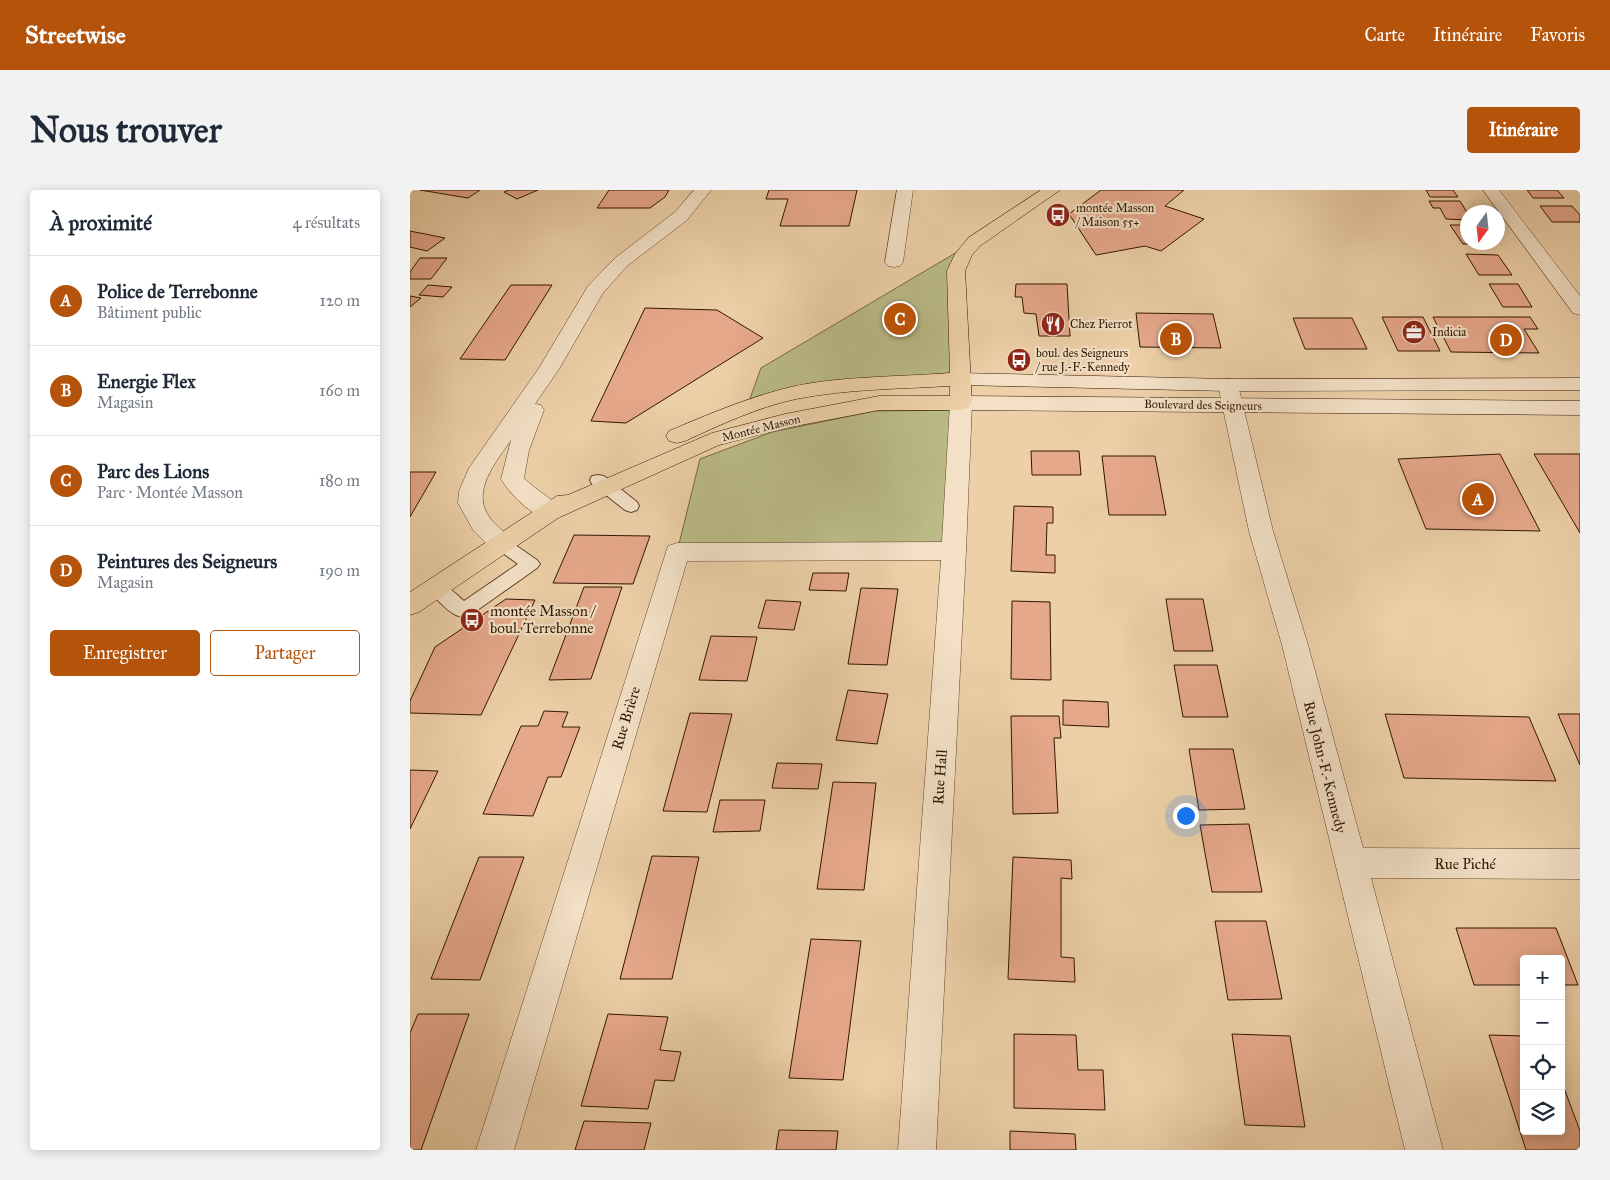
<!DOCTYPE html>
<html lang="fr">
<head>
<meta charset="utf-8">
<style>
  body { margin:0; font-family:"IM FELL Great Primer",serif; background:#f2f2f3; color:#1f2937 }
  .controls { position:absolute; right:15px; bottom:15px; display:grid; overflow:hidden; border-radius:5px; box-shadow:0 2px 12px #0003 }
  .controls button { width:45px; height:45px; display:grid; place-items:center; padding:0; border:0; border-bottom:1px solid #e0e1e3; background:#fff; color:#1f2937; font:25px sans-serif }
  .compass { position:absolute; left:1050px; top:15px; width:45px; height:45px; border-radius:50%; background:#fff; box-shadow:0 2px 12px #0003; rotate:195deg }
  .you { position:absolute; left:775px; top:625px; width:18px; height:18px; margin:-12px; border:4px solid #fff; border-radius:50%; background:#1a73e8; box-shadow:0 0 0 8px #1a73e833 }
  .badge { display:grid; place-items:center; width:32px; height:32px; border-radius:50%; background:#b45309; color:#fff; font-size:16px; font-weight:700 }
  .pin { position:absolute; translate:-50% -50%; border:2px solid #fff; box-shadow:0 1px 5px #0006 }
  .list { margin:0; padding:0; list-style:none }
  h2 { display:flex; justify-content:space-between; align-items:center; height:65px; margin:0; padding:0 20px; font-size:21px }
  h2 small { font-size:16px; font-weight:400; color:#747a83 }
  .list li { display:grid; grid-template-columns:32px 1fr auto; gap:15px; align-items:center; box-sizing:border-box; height:90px; padding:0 20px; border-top:1px solid #e0e1e3 }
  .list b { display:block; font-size:19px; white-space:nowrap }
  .list p { margin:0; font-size:16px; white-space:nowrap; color:#747a83 }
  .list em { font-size:16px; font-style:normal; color:#747a83 }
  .actions { display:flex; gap:10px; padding:15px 20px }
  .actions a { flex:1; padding:11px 0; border:1px solid #b45309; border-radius:5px; text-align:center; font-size:18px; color:#b45309 }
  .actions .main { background:#b45309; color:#fff }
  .icon { flex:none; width:28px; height:28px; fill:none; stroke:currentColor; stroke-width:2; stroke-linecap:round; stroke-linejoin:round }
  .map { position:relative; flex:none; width:1170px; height:960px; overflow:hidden; border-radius:5px }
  header { display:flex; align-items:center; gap:30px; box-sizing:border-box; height:70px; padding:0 25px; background:#b45309; color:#fff }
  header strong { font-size:24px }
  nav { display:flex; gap:28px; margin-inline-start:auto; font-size:18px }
  .intro { display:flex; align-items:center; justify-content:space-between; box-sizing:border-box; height:120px; padding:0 30px }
  h1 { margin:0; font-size:35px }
  .button { padding:12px 22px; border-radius:5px; background:#b45309; color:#fff; font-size:18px; font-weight:700 }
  main { display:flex; gap:30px; padding:0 30px }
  aside { flex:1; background:#fff; border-radius:5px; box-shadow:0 2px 12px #0003 }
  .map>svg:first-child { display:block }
  .green { fill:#babb86; stroke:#766843 }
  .building { fill:#e6a88b; stroke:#321500 }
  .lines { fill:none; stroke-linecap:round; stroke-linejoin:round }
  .lane-casing { stroke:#61442a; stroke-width:2 }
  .street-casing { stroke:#61442a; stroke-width:1 }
  .secondary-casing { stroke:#321500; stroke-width:1 }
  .primary-casing { stroke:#321500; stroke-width:1 }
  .lane { fill:#f3e0c6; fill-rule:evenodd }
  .street { fill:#f3e0c6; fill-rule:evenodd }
  .secondary { fill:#f3e0c6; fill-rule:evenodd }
  .primary { fill:#edd0a8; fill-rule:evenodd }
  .labels { text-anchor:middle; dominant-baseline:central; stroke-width:4.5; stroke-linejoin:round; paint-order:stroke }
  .far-poi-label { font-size:12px; fill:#321500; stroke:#f3e0c6; text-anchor:start }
  .far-street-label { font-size:12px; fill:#321500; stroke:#f3e0c6 }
  .poi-label { font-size:15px; fill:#321500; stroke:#f3e0c6; text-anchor:start }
  .street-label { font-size:15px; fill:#321500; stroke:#f3e0c6 }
</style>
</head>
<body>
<header>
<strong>Streetwise</strong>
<nav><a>Carte</a><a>Itinéraire</a><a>Favoris</a></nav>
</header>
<div class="intro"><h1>Nous trouver</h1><a class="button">Itinéraire</a></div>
<main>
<aside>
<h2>À proximité<small>4 résultats</small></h2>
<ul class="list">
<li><span class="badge">A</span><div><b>Police de Terrebonne</b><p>Bâtiment public</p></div><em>120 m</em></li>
<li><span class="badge">B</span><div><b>Energie Flex</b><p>Magasin</p></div><em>160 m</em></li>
<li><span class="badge">C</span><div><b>Parc des Lions</b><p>Parc · Montée Masson</p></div><em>180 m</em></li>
<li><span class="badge">D</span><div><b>Peintures des Seigneurs</b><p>Magasin</p></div><em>190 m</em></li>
</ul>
<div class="actions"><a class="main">Enregistrer</a><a>Partager</a></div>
</aside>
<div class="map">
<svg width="1170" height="960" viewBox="0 0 1170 960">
  <rect width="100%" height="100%" fill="#edd0a8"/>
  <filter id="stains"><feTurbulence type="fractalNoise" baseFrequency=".004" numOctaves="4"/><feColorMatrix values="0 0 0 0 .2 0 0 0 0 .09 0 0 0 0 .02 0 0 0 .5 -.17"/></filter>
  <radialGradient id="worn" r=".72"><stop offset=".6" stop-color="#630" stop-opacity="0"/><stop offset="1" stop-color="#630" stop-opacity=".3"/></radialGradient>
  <g class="green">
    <path d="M564,52L554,64L549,189L432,197L337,217L351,178Z"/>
    <path d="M543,220L534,364L267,362L290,269L362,242L465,221Z"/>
  </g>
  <g class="building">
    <path d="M10,0H70L58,8Z"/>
    <path d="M99,0H128L107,9L94,2Z"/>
    <path d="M199,0H259L255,7L240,18H187Z"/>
    <path d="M359,0H447L439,36H370L378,9H356Z"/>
    <path d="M691,0H774L755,16L794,29L751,61L735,56L686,65L659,24Z"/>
    <path d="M1016,0H1043L1048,7H1020Z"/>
    <path d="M1117,0H1147L1154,8H1123Z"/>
    <path d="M1019,11H1050L1058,24V30L1036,29L1030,18H1023Z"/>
    <path d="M1130,16H1162L1170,25V32H1142Z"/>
    <path d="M1040,35H1058V52L1079,54H1053Z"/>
    <path d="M0,41L35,48L17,61L0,57Z"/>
    <path d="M1056,64L1088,65L1102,85H1069Z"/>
    <path d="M10,68H37L21,89H0V82Z"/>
    <path d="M606,94H657L660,146H629L626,124L614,123L612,107H605Z"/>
    <path d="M1079,94H1108L1122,117H1093Z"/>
    <path d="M18,95L42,97L33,107L9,105Z"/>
    <path d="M101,95H142L95,170L50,169Z"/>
    <path d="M0,106L11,108L0,117Z"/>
    <path d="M235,118L307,120L353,148L216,233L181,231Z"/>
    <path d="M726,123L803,124L811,158L730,157Z"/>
    <path d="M972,127H1013L1030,161H988Z"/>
    <path d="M1023,127H1120L1128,139H1114L1129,163L1041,162Z"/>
    <path d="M883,128H942L957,159H895Z"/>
    <path d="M621,261H669L671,285H622Z"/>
    <path d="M1090,264L1130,341L1016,339L988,269Z"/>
    <path d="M1124,264H1170V343Z"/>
    <path d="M692,266H745L756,325H699Z"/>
    <path d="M0,282H26L0,327Z"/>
    <path d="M604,316L643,317V333H637L636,365H645V383L601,381Z"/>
    <path d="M164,345L240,346L223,394L143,393Z"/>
    <path d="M403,383H439L436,401L399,400Z"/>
    <path d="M174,397H212L181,489L139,490Z"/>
    <path d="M451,398L488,399L477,475L438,474Z"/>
    <path d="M96,409L125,410L71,525L0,523V511L25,457Z"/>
    <path d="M756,409H793L803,461H764Z"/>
    <path d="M356,410L391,412L384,440L348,438Z"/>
    <path d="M602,411L640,412L641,490L601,489Z"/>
    <path d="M301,446L347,447L337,491L289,490Z"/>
    <path d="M764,475H807L818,527H773Z"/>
    <path d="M438,500L478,504L467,554L426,550Z"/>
    <path d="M653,510L698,512L699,537L653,535Z"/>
    <path d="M134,521L158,522L152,537H170L151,587H138L123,626L73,624L111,536H128Z"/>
    <path d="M280,523L322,524L297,622L253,621Z"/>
    <path d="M975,524L1119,527L1146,591L994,588Z"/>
    <path d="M1148,524H1170V575Z"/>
    <path d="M601,526H649L651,548H644L648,623L603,624Z"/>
    <path d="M779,559H823L835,619L789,620Z"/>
    <path d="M367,573L412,574L408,599L362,598Z"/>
    <path d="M0,580L28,581L0,639Z"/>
    <path d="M423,592L466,593L454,700L407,699Z"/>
    <path d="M310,610H355L350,641L303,642Z"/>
    <path d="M839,634L852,702H802L790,635Z"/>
    <path d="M242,666L289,667L262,789H210Z"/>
    <path d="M69,667H114L70,790L21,789Z"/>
    <path d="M603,667L661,670L662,689L651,688V767L664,768L665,792L598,789Z"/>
    <path d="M805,731H856L872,809L818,810Z"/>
    <path d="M1046,738H1146L1168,795H1151V769H1114V795H1064Z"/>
    <path d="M401,749L451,751L433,890L379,888Z"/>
    <path d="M8,824H59L11,960H0V843Z"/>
    <path d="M198,824L258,827L250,860L271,862L264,891L245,890L238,919L171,916Z"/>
    <path d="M604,844L666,845L668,880H693L695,920L604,918Z"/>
    <path d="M822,844L880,846L895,937L835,935Z"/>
    <path d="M1079,845L1114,846V941H1151V890L1170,941V960H1116Z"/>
    <path d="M174,931L241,933L234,960H165Z"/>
    <path d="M369,940L428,941L426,960H366Z"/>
    <path d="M600,941L665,944L666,960H600Z"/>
  </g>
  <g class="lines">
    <g class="lane-casing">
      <g id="lane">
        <path d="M188,285L194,286L227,312L229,316L227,320L221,322L215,320L182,294L180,290L182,286Z"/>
        <path d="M92,348L98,350L127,370L130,374L127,378L59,426C44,431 31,412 20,403L17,398L20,393C33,389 44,403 54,411L108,374L86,358L84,354L86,350Z"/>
      </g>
    </g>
    <g class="street-casing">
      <g id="street">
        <path d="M284,0H301L277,30L217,76L193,103L149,179L125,214L131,215L134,220L119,260L114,288C125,300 146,310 153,322L149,328C128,334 101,306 91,289L101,250C86,272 60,302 80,328C87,338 98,343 104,354L101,360L92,363L83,360L63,340L48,313L49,301L59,278L129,178L178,96L205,68L265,22Z"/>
        <path d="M487,0H503L493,72L490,76L484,77L478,76L475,72Z"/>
        <path d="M1073,0H1089L1170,106V125L1163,123Z"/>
        <path d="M818,189L825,190L828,195L863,341L898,455L953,658L1170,659V689L961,688L1033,960H995L872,455L839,341L808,195L811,190Z"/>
        <path d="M551,206L558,208L562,213L556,361L526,960H488L531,370L277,371L104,960H66L258,356L267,353L532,352L540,213L544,208Z"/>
      </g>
    </g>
    <g class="secondary-casing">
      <g id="secondary">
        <path d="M549,183L818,189L1170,188V200L818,201L549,195L542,193L539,189L542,185Z"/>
        <path d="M551,206L1170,211V225L551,220L544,218L540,213L544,208Z"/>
      </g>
    </g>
    <g class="primary-casing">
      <path id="primary" d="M631,0H650L570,56L562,65L555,81L562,213L558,218L551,220H469L375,238L309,255L148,328L9,422L0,425V402L147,306L158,305L302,243L375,224L469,206H540V196C489,199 436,199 386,209C348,217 310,235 275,251L267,253L259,251L256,246L259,241C299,224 339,207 381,197C428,186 490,187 540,183L537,81L545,64L558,48Z"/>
    </g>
    <use href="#lane" class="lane"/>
    <use href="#street" class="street"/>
    <use href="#secondary" class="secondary"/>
    <use href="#primary" class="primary"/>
  </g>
  <defs>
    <g id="bus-disc" transform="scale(1.25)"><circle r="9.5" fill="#8f2418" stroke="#f3e0c6"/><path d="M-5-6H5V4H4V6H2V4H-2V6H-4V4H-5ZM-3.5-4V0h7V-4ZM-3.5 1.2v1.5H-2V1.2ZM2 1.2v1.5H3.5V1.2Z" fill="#fff"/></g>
    <g id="restaurant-disc" transform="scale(1.25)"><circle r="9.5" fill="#8f2418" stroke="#f3e0c6"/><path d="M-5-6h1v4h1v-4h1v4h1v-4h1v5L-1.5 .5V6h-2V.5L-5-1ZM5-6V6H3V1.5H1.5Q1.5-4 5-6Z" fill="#fff"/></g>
    <g id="office-disc" transform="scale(1.25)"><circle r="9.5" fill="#8f2418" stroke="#f3e0c6"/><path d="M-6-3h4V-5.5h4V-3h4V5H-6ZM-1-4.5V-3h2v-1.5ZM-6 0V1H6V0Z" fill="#fff"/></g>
  </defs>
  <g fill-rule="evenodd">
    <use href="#bus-disc" x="648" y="25"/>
    <use href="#restaurant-disc" x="643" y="134"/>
    <use href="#office-disc" x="1004" y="142"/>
    <use href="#bus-disc" x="609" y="170"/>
    <use href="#bus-disc" x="62" y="430"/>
  </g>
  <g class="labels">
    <g class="far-poi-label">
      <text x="666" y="18">montée Masson<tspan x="666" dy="14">/ Maison 55+</tspan></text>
      <text x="660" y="134">Chez Pierrot</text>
      <text x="1022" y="142">Indicia</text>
      <text x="626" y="163">boul. des Seigneurs<tspan x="626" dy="14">/ rue J.-F.-Kennedy</tspan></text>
    </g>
    <g class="far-street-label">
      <text transform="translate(793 215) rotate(1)">Boulevard des Seigneurs</text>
      <text transform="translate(351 238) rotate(-14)">Montée Masson</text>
    </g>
    <g class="poi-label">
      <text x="80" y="421">montée Masson /<tspan x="80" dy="17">boul. Terrebonne</tspan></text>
    </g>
    <g class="street-label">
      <text transform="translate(216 528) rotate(-73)">Rue Brière</text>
      <text transform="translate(915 577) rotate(76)">Rue John-F.-Kennedy</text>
      <text transform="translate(530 587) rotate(-86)">Rue Hall</text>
      <text x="1055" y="674">Rue Piché</text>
    </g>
  </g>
  <rect width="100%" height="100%" filter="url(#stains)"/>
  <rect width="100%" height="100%" fill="url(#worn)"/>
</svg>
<div class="controls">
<button>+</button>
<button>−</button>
<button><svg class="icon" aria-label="locate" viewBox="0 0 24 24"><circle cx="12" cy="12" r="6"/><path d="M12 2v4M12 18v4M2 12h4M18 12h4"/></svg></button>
<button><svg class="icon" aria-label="layers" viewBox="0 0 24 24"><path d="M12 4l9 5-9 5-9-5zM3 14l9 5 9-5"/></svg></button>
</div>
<svg class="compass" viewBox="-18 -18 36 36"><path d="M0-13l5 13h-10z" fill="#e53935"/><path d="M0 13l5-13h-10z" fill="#747a83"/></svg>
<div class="you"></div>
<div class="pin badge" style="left:1068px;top:309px">A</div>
<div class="pin badge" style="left:766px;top:149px">B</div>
<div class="pin badge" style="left:490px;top:129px">C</div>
<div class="pin badge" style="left:1096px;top:150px">D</div>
</div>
</main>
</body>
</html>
